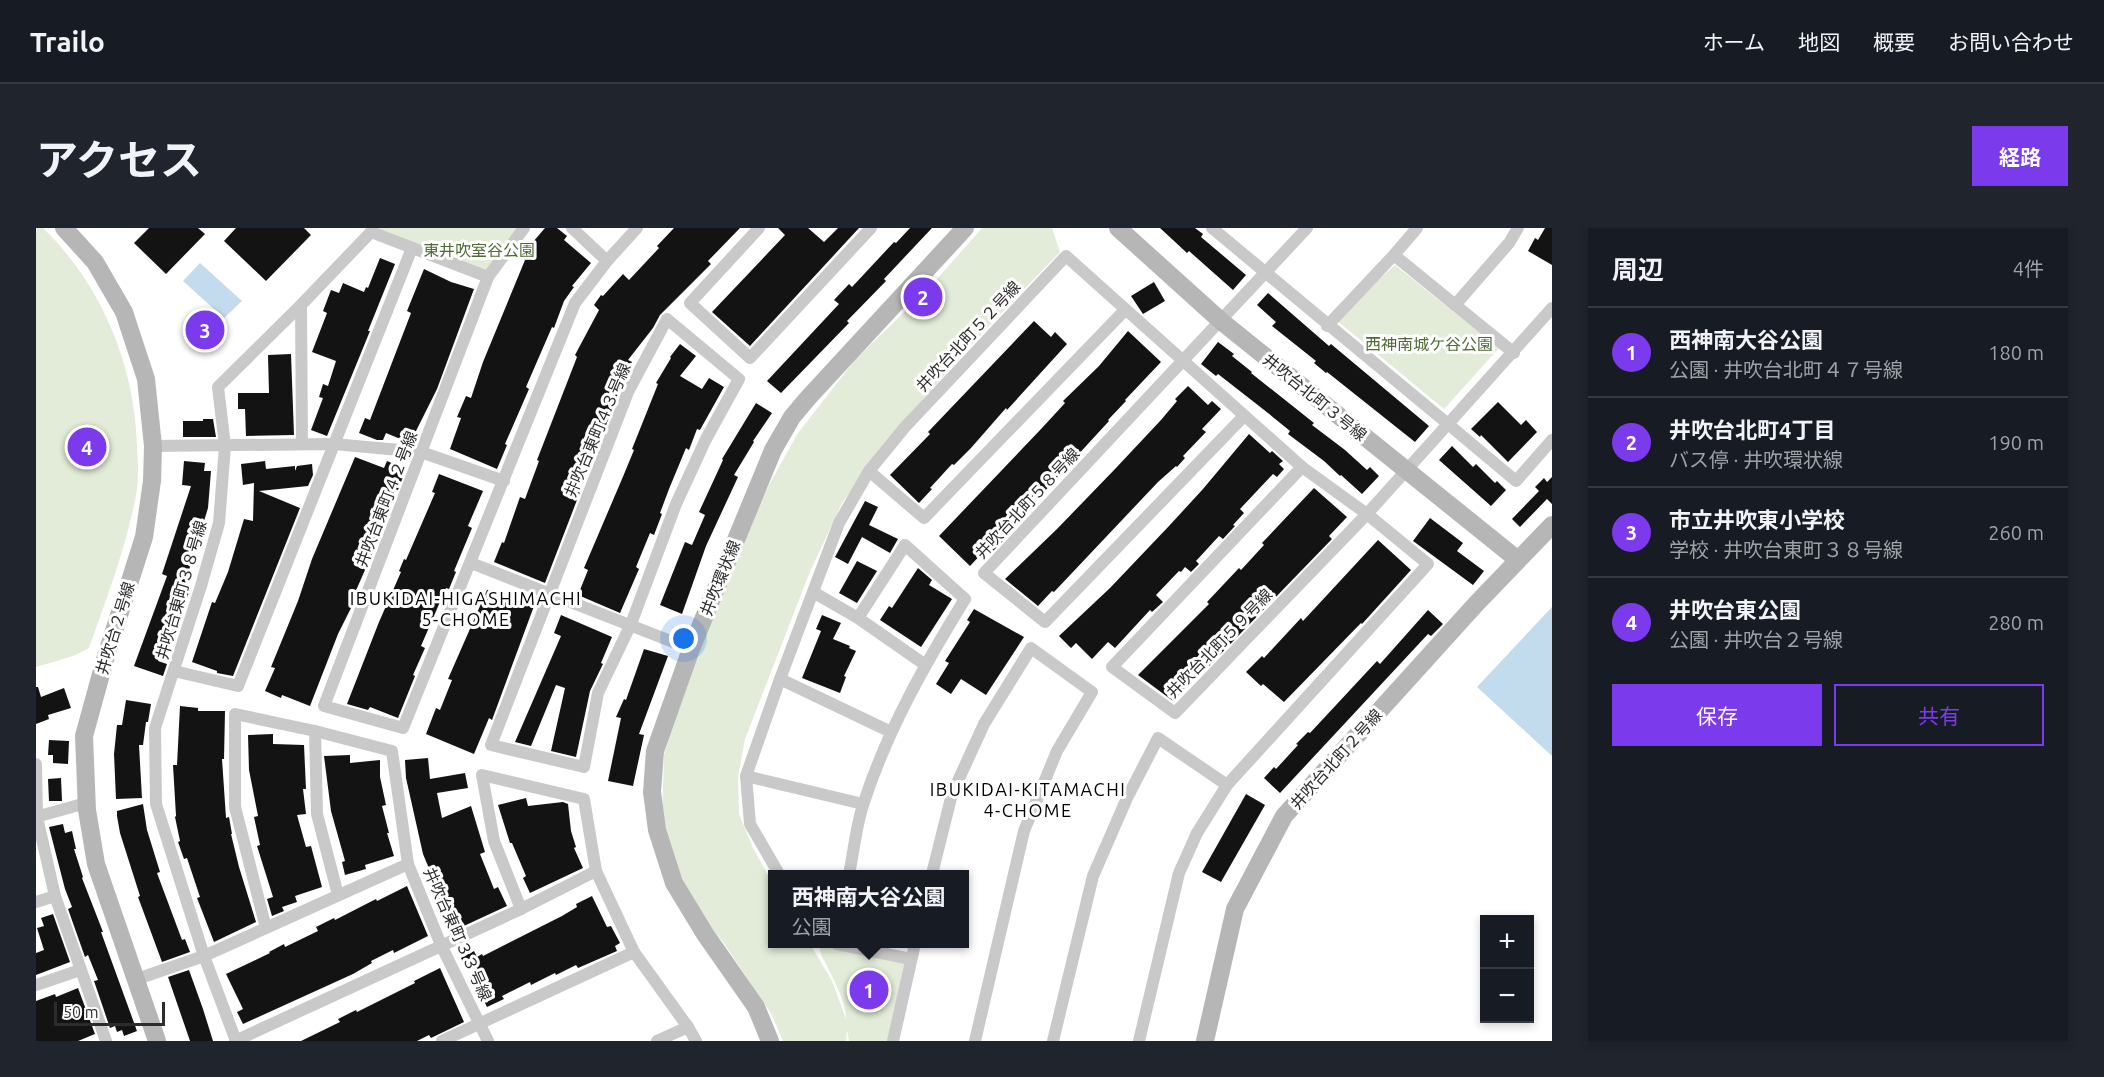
<!DOCTYPE html>
<html lang="ja">
<head>
<meta charset="utf-8">
<style>
  body { margin:0; font-family:Ubuntu,"Noto Sans JP",sans-serif; background:#20242c; color:#f1f3f6 }
  .controls { position:absolute; right:18px; bottom:18px; display:grid; overflow:hidden; border-radius:0px; box-shadow:0 3px 9px #0003 }
  .controls button { width:54px; height:54px; display:grid; place-items:center; padding:0; border:0; border-bottom:2px solid #363941; background:#171b24; color:#f1f3f6; font:30px sans-serif }
  .scale { position:absolute; left:18px; bottom:15px; width:111px; box-sizing:border-box; padding-left:6px; border:3px solid #2c2c2c; border-top:0; font-size:16px; line-height:21px; white-space:nowrap; color:#2c2c2c; -webkit-text-stroke:4px #fff; paint-order:stroke }
  .you { position:absolute; left:648px; top:411px; width:21px; height:21px; margin:-15px; border:4px solid #fff; border-radius:50%; background:#1a73e8; box-shadow:0 0 0 9px #1a73e833 }
  .badge { display:grid; place-items:center; width:39px; height:39px; border-radius:50%; background:#7c3aed; color:#fff; font-size:20px; font-weight:700 }
  .pin { position:absolute; translate:-50% -50%; border:3px solid #fff; box-shadow:0 2px 6px #0006 }
  .popup { position:absolute; left:732px; top:642px; width:201px; height:78px; box-sizing:border-box; display:grid; place-content:center; border-radius:0px; background:#171b24; filter:drop-shadow(0 2px 4px #0005); font-size:20px; white-space:nowrap; color:#9ea1a6 }
  .popup b { font-size:22px; color:#f1f3f6 }
  .popup::after { content:''; position:absolute; left:50%; top:100%; margin-left:-12px; border:12px solid transparent; border-top-color:#171b24 }
  .list { margin:0; padding:0; list-style:none }
  h2 { display:flex; justify-content:space-between; align-items:center; height:78px; margin:0; padding:0 24px; font-size:26px }
  h2 small { font-size:20px; font-weight:400; color:#9ea1a6 }
  .list li { display:grid; grid-template-columns:39px 1fr auto; gap:18px; align-items:center; box-sizing:border-box; height:90px; padding:0 24px; border-top:2px solid #363941 }
  .list b { display:block; font-size:22px; white-space:nowrap }
  .list p { margin:0; font-size:20px; white-space:nowrap; color:#9ea1a6 }
  .list em { font-size:20px; font-style:normal; color:#9ea1a6 }
  .actions { display:flex; gap:12px; padding:18px 24px }
  .actions a { flex:1; padding:14px 0; border:2px solid #7c3aed; border-radius:0px; text-align:center; font-size:21px; color:#7c3aed }
  .actions .main { background:#7c3aed; color:#fff }
  .map { position:relative; flex:none; width:1516px; height:813px; overflow:hidden; border-radius:0px }
  header { display:flex; align-items:center; gap:36px; box-sizing:border-box; height:84px; padding:0 30px; background:#171b24; border-bottom:2px solid #363941 }
  header strong { font-size:28px }
  nav { display:flex; gap:33px; margin-inline-start:auto; font-size:21px }
  .intro { display:flex; align-items:center; justify-content:space-between; box-sizing:border-box; height:144px; padding:0 36px }
  h1 { margin:0; font-size:42px }
  .button { padding:15px 27px; border-radius:0px; background:#7c3aed; color:#fff; font-size:21px; font-weight:700 }
  main { display:flex; gap:36px; padding:0 36px }
  aside { flex:1; background:#171b24; border-radius:0px; box-shadow:0 3px 9px #0003 }
  .map>svg:first-child { display:block }
  .green { fill:#e2ecd8 }
  .water { fill:#c2dcee }
  .building { fill:#131313 }
  .lines { fill:none; stroke-linecap:round; stroke-linejoin:round }
  .street { stroke:#c9c9c9; stroke-width:12 }
  .secondary { stroke:#b6b6b6; stroke-width:18 }
  .labels { text-anchor:middle; dominant-baseline:central; stroke-width:6; stroke-linejoin:round; paint-order:stroke }
  .park-label { font-size:16px; fill:#4e6b36; stroke:#fff }
  .street-label { font-size:16px; fill:#2c2c2c; stroke:#fff }
  .neighbourhood-label { font-size:18px; letter-spacing:1.5px; fill:#000; stroke:#fff }
</style>
</head>
<body>
<header>
<strong>Trailo</strong>
<nav><a>ホーム</a><a>地図</a><a>概要</a><a>お問い合わせ</a></nav>
</header>
<div class="intro"><h1>アクセス</h1><a class="button">経路</a></div>
<main>
<div class="map">
<svg width="1516" height="813" viewBox="0 0 1516 813">
  <rect width="100%" height="100%" fill="#fff"/>
  <g class="green">
    <path d="M0,0H7C66,57 100,140 101,221C102,236 103,252 100,267C90,320 71,369 53,420L37,428L0,439Z"/>
    <path d="M338,0H488L452,49Z"/>
    <path d="M946,0H1016L1024,24L951,100L870,190L806,275L773,346L709,511L702,549L703,586L717,620L737,656V716H774L796,753L810,791C810,776 801,758 794,744C790,734 783,728 784,717L870,736L852,813H813L811,802L810,813H747L736,787L687,714L638,655L626,591L628,527L649,453L690,348L733,257L762,205L819,132L894,59Z"/>
    <path d="M1359,37L1463,120L1408,181L1299,91Z"/>
  </g>
  <g class="water">
    <path d="M164,35L206,73L188,90L147,53Z"/>
    <path d="M1516,379V528L1441,459Z"/>
  </g>
  <g class="building">
    <path d="M113,0H162L169,6L130,46L98,15Z"/>
    <path d="M200,0H268L275,7L230,53L188,13Z"/>
    <path d="M509,0H521L531,8L528,12L555,35L536,58L538,59L528,73L518,100L516,99L490,159L493,161L469,216L471,217L461,241L414,221L425,190L421,189L430,168L435,170L447,134L489,32L484,29Z"/>
    <path d="M638,0H704L672,33L675,36L624,87L617,100L592,132L596,134L582,160H584L566,208L559,225L556,224L542,257L546,259L509,355L458,334L466,314L468,315L484,269L489,271L503,233L501,232L541,129L539,127L563,82L558,77L565,67L567,68L587,46L593,52L623,20L621,18Z"/>
    <path d="M742,0H772L788,14L802,0H823L714,118L676,84L749,7Z"/>
    <path d="M874,0H896L848,51L850,53L811,93L813,95L745,165L731,153L803,76L798,72L813,56L816,59L858,14L860,15Z"/>
    <path d="M1124,0H1159L1167,6L1165,9L1210,47L1197,62L1153,23L1151,25Z"/>
    <path d="M1509,0H1516V37L1492,23L1499,10L1502,12Z"/>
    <path d="M344,30L359,36L332,103H334L291,208L275,202L287,170L283,169L287,156L292,158L300,133L276,124L291,85L287,83L295,62L303,65L307,55L328,64L330,59L332,60Z"/>
    <path d="M388,41L415,54L438,61L401,161L374,215L350,205L347,212H341L323,205L329,190L334,192L375,85L371,83Z"/>
    <path d="M1118,54L1129,73L1107,86L1095,68Z"/>
    <path d="M1232,65L1293,118L1295,116L1393,198L1379,214L1291,144L1290,145L1278,135L1280,133L1236,98L1240,94L1221,77Z"/>
    <path d="M998,93L1015,109L1019,104L1031,116L971,182L970,180L935,220L918,237L916,236L894,260L896,261L883,275L854,247L894,206L892,204Z"/>
    <path d="M1092,103L1125,134L1089,172L1090,173L1072,192L1073,193L1006,266L1002,263L962,304L969,311L956,324L952,319L934,338L903,308L1006,200L1029,175L1027,173L1063,138Z"/>
    <path d="M1182,114L1198,126L1196,128L1216,144L1215,145L1278,195L1276,197L1309,222L1331,242L1334,239L1343,248L1326,266L1305,247L1304,248L1288,233L1252,206L1254,203L1232,185L1182,146L1180,148L1165,136Z"/>
    <path d="M644,116L660,128L644,148L666,161L673,150L688,159L664,202L661,201L653,222L650,220L633,261L624,285L626,286L618,307L614,305L600,339L603,341L584,385L542,367L552,342L548,340L586,251L598,222L596,221L622,156L620,155L635,130L634,129Z"/>
    <path d="M255,126L258,207L210,208L209,181H202V165H233L232,127Z"/>
    <path d="M1152,158L1172,177L1176,173L1185,181L1166,201L1170,204L1147,228L1149,230L1141,239L1140,238L1122,254L1018,364L1016,363L1002,378L969,351L1021,301L1079,241L1125,192L1141,173L1139,171Z"/>
    <path d="M1462,174L1485,197L1490,192L1501,204L1472,234L1445,207L1444,209L1435,201Z"/>
    <path d="M720,175L736,185L717,213L718,214L698,247L702,249L670,318L646,386L624,377L649,314L656,317L669,287L663,284L687,232L686,231Z"/>
    <path d="M167,191H177L180,209H147V193H167Z"/>
    <path d="M1213,206L1234,225L1236,223L1247,233L1243,236L1248,241L1241,249L1237,246L1204,281L1208,285L1197,297L1199,298L1187,311L1183,308L1160,333L1163,336L1155,344L1149,339L1145,344L1143,343L1120,367L1127,374L1116,384L1114,382L1079,420L1072,414L1056,431L1040,415L1035,420L1023,408L1074,360L1133,298L1167,261Z"/>
    <path d="M1416,218L1437,239L1440,236L1459,255L1461,253L1470,262L1455,278L1403,232Z"/>
    <path d="M319,229L348,240L351,233L370,241L362,262L359,261L346,293L347,294L338,316L340,317L318,367L321,368L302,406L274,478L246,467L245,470L229,463L239,440L235,439L262,373L276,331Z"/>
    <path d="M148,233L169,235L168,243H175L172,280L147,362L153,364L147,382L144,381L135,407L132,406L122,433L131,436L127,448L98,438L131,348L126,346L155,258L146,257Z"/>
    <path d="M229,233L230,241L259,238V243L261,238L276,236L277,247L272,258L223,263L264,280L197,448L181,445V443L156,434L176,374L179,375L192,344L208,291L217,293L218,255L207,257L205,236Z"/>
    <path d="M403,246L447,263L432,298L436,300L418,343L420,344L413,361L410,360L385,418L389,420L377,447L379,448L362,490L334,479L332,482L311,476L343,394L365,344L363,343L368,331L370,332L399,265L396,264Z"/>
    <path d="M1516,249V276L1511,271L1484,299L1476,291L1503,263L1499,259L1508,250L1511,254Z"/>
    <path d="M1278,260L1311,289L1293,308L1296,311L1173,438L1171,436L1137,473L1102,447L1173,376L1171,374L1203,340L1205,342L1228,317L1226,315Z"/>
    <path d="M829,273L842,279L833,297L862,311L854,325L826,309L812,336L799,329Z"/>
    <path d="M1394,290L1427,315L1421,323L1448,343L1437,357L1377,313Z"/>
    <path d="M1342,312L1375,342L1326,396L1325,395L1248,474L1227,456L1225,458L1210,444L1226,428L1228,430L1265,390L1267,393Z"/>
    <path d="M821,333L841,343L821,375L803,365Z"/>
    <path d="M882,340L896,352L893,357L916,371L885,419L844,392L853,378L856,380Z"/>
    <path d="M451,362L479,373L483,363L501,370L456,492L453,490L438,526L390,506L400,480L404,482L416,452L412,451Z"/>
    <path d="M938,381L988,409L950,467L925,451L915,466L900,456L913,435L909,433L934,394L931,392Z"/>
    <path d="M1392,382L1407,396L1395,408L1392,406L1244,565L1228,550L1238,539L1240,541L1262,517L1260,516L1272,504L1274,505L1341,433L1344,436Z"/>
    <path d="M525,387L576,409L565,435L567,436L554,463L540,529L515,523L529,460L520,457L495,518L479,514L525,408L518,405Z"/>
    <path d="M786,387L805,395L797,411L814,418L813,420L820,423L808,448L810,449L804,465L766,450L785,403L780,401Z"/>
    <path d="M608,421L632,428L603,506L608,507L597,558L572,553L585,490L580,489L588,471L590,472Z"/>
    <path d="M0,459H2L5,469L28,460L35,480L12,487L13,491L0,496Z"/>
    <path d="M90,472L115,476L112,494H110L107,517H103L106,570L80,571L78,526L81,497H86Z"/>
    <path d="M144,478L162,480V483H189L188,531H186L190,590L193,589L196,606H195L203,639L220,694L178,714L161,670L164,669L151,630L148,631L142,614L144,613L139,589L140,588L137,537H141Z"/>
    <path d="M237,506V516L268,517L270,561H267L270,586L261,587L270,619L275,618L286,659L259,668L261,674L246,679L248,683L236,688L231,671L237,669L221,618L224,617L218,589L222,588L213,542L212,507Z"/>
    <path d="M13,512L33,513L32,536L17,535V527H12Z"/>
    <path d="M314,527V535L344,532V549L350,577L346,578L353,605H351L358,628L329,637L330,641L309,647L306,634L309,633L295,583L288,528Z"/>
    <path d="M392,530L394,551L429,545L432,560L401,565L406,590L435,578L449,624L444,626L458,661L462,659L471,678L417,703L399,664L402,662L387,626L370,550L369,532Z"/>
    <path d="M25,550L26,573H13L12,551Z"/>
    <path d="M1210,566L1229,577L1185,654L1166,644Z"/>
    <path d="M490,570L492,578L527,574L532,576L535,603L540,619L538,620L547,640L494,665L487,650L490,648L476,615H474L462,577Z"/>
    <path d="M107,576L111,602L124,644L121,645L146,712L149,711L154,724L126,734L102,669L104,668L84,605L81,588V583Z"/>
    <path d="M27,596L29,605L36,603L40,621H38L47,649L46,650L67,704H65L101,803L88,808L86,802L81,804L79,798L74,800L58,753L62,752L52,727L49,729L32,681L36,679L29,661L13,599Z"/>
    <path d="M371,658L392,708L358,725L357,722L335,733L336,735L317,746L207,796L201,784L207,781L190,746L234,725L233,724L248,716L249,719L282,703L280,699L298,690L299,692L340,671L341,673Z"/>
    <path d="M556,668L571,699L575,698L584,715L579,718L581,723L542,740L540,737L520,747L519,745L495,757L494,754L466,768L468,771L451,779L443,763L448,761L437,739L431,742L425,730L438,723L441,729L446,726L447,728L526,688L541,679L540,676Z"/>
    <path d="M17,686L34,734L0,747V725L8,722L1,700L8,698L5,690Z"/>
    <path d="M404,740L428,794L395,810L393,807L381,813H265L304,794L302,791L320,782L321,784L379,755L378,753Z"/>
    <path d="M153,742L167,781L177,813H154L132,749Z"/>
    <path d="M42,760L59,806L42,813H0V773L19,766L20,769Z"/>
  </g>
  <g class="lines">
    <g class="street">
      <path d="M488,0L452,49L288,478L367,500L539,75L571,33L601,0"/>
      <path d="M536,0L571,33"/>
      <path d="M723,0L654,75L714,130L835,0"/>
      <path d="M1176,0L1412,196L1331,286L1139,485L1076,439L1266,239"/>
      <path d="M1358,27L1478,125"/>
      <path d="M265,77L266,216"/>
      <path d="M1419,77L1473,15L1482,0"/>
      <path d="M1516,80L1412,196L1480,253L1516,212"/>
      <path d="M631,91L703,151L670,211L640,276L595,396L562,465L548,539L455,517L592,164Z"/>
      <path d="M1291,98L1358,27L1381,0"/>
      <path d="M1208,188L1009,394L948,345L1271,0"/>
      <path d="M117,218L298,216L385,224L468,253"/>
      <path d="M833,243L888,290L1089,82"/>
      <path d="M435,335L655,421"/>
      <path d="M777,364L822,390L888,436"/>
      <path d="M138,443L202,458L376,20"/>
      <path d="M744,451L855,504"/>
      <path d="M279,503L281,586L302,667"/>
      <path d="M0,536L1,589L19,668L70,813"/>
      <path d="M710,548L827,576"/>
      <path d="M0,589L50,575"/>
      <path d="M743,646L714,596L710,548L744,451L803,295L833,243L869,199L1030,28L1266,239L1331,286L1392,336L1191,557L1161,605L1143,645L1103,813"/>
      <path d="M813,646C818,623 820,597 828,574C852,501 889,436 929,371L869,317L822,390"/>
      <path d="M896,646L916,566L948,496L995,420L1056,464L1021,523L988,603L939,813"/>
      <path d="M0,674L19,668"/>
      <path d="M485,681L458,613L446,547L548,571L560,643L598,724L652,799L660,813"/>
      <path d="M230,700L199,579V486L279,503L356,523L372,636L405,717L452,813"/>
      <path d="M801,716L875,731"/>
      <path d="M101,751L168,728L372,636"/>
      <path d="M0,757L44,742"/>
      <path d="M199,813L485,681L560,643"/>
      <path d="M200,813L168,728L120,576L119,500L165,358L183,295L189,218L182,159L265,77L335,4L452,49"/>
      <path d="M406,813L598,724"/>
      <path d="M621,813L652,799"/>
      <path d="M857,813L879,716"/>
      <path d="M1017,813L1057,648L1091,570L1122,510L1191,557"/>
    </g>
    <g class="secondary">
      <path d="M28,0L59,34L88,84L110,151L117,218L116,253L108,309L70,428L48,508L51,582L60,636L121,813"/>
      <path d="M1082,0L1185,93L1482,332"/>
      <path d="M734,813L720,779L669,706L638,655L621,602L616,564L619,523L655,421L737,222L756,189L772,170L929,0"/>
      <path d="M1169,813L1199,681L1248,588L1440,376L1516,297"/>
    </g>
  </g>
  <g class="labels">
    <g class="park-label">
      <text x="443" y="22">東井吹室谷公園</text>
      <text x="1393" y="116">西神南城ケ谷公園</text>
    </g>
    <g class="street-label">
      <text transform="translate(932 108) rotate(-47)">井吹台北町５２号線</text>
      <text transform="translate(1279 169) rotate(39)">井吹台北町３号線</text>
      <text transform="translate(561 202) rotate(-67)">井吹台東町４３号線</text>
      <text transform="translate(350 271) rotate(-69)">井吹台東町４２号線</text>
      <text transform="translate(991 275) rotate(-47)">井吹台北町５８号線</text>
      <text transform="translate(684 350) rotate(-68)">井吹環状線</text>
      <text transform="translate(145 362) rotate(-74)">井吹台東町３８号線</text>
      <text transform="translate(79 400) rotate(-73)">井吹台２号線</text>
      <text transform="translate(1183 415) rotate(-46)">井吹台北町５９号線</text>
      <text transform="translate(1300 531) rotate(-48)">井吹台北町２号線</text>
      <text transform="translate(422 706) rotate(66)">井吹台東町３３号線</text>
    </g>
    <g class="neighbourhood-label">
      <text x="430" y="370">IBUKIDAI-HIGASHIMACHI<tspan x="430" dy="21">5-CHOME</tspan></text>
      <text x="992" y="561">IBUKIDAI-KITAMACHI<tspan x="992" dy="21">4-CHOME</tspan></text>
    </g>
  </g>
</svg>
<div class="controls">
<button>+</button>
<button>−</button>
</div>
<div class="scale">50 m</div>
<div class="you"></div>
<div class="pin badge" style="left:833px;top:762px">1</div>
<div class="popup"><b>西神南大谷公園</b>公園</div>
<div class="pin badge" style="left:887px;top:69px">2</div>
<div class="pin badge" style="left:169px;top:102px">3</div>
<div class="pin badge" style="left:51px;top:219px">4</div>
</div>
<aside>
<h2>周辺<small>4件</small></h2>
<ul class="list">
<li><span class="badge">1</span><div><b>西神南大谷公園</b><p>公園 · 井吹台北町４７号線</p></div><em>180 m</em></li>
<li><span class="badge">2</span><div><b>井吹台北町4丁目</b><p>バス停 · 井吹環状線</p></div><em>190 m</em></li>
<li><span class="badge">3</span><div><b>市立井吹東小学校</b><p>学校 · 井吹台東町３８号線</p></div><em>260 m</em></li>
<li><span class="badge">4</span><div><b>井吹台東公園</b><p>公園 · 井吹台２号線</p></div><em>280 m</em></li>
</ul>
<div class="actions"><a class="main">保存</a><a>共有</a></div>
</aside>
</main>
</body>
</html>
